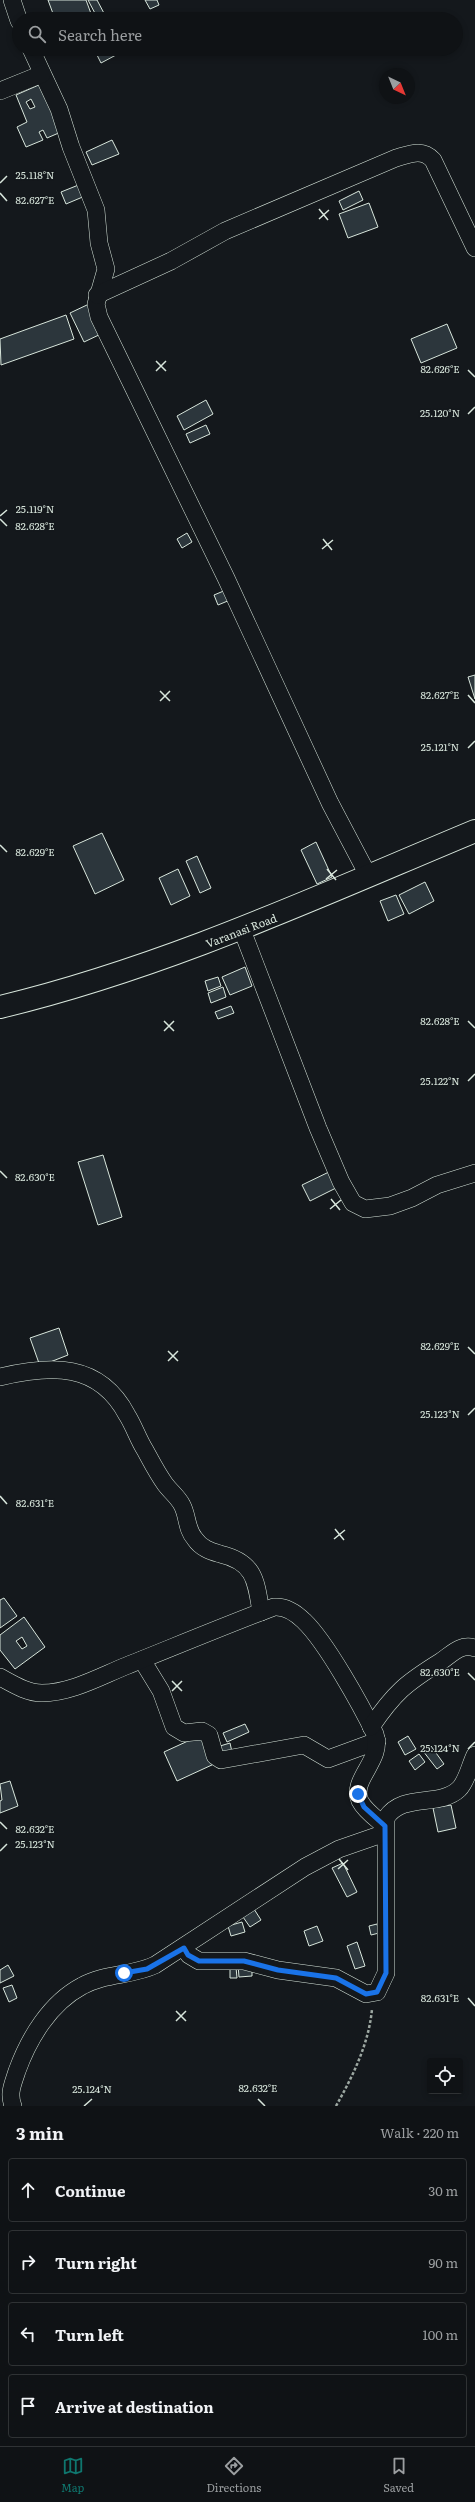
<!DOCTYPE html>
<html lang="en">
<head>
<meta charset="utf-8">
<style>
  body { margin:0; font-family:Literata,serif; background:#181b1e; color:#f1f3f6 }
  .controls { position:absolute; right:12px; bottom:12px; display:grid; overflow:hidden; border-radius:4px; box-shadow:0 2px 6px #0003 }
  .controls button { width:36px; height:36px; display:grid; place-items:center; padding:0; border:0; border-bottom:1px solid #2f3234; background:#0f1215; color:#f1f3f6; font:20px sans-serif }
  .compass { position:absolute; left:379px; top:68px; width:36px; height:36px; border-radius:50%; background:#0f1215; box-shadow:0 2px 6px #0003; rotate:137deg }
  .stop { position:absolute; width:12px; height:12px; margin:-9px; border:3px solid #1a73e8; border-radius:50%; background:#fff }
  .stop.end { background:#1a73e8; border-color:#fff; box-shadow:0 1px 4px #0008 }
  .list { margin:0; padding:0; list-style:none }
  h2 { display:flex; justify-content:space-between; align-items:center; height:52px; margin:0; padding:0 16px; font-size:17px }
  h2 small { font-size:13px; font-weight:400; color:#9b9ea0 }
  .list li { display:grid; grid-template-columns:26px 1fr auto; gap:12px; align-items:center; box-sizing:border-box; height:64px; margin:0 8px 8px; padding:0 8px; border:1px solid #2f3234; border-radius:4px }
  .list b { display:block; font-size:15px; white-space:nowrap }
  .list em { font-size:13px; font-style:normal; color:#9b9ea0 }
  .icon { flex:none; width:22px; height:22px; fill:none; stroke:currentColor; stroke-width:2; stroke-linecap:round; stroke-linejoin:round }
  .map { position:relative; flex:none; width:475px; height:2106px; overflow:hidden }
  .search { position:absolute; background:#0f1215; box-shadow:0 2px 6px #0003; left:12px; right:12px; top:12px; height:44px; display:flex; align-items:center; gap:10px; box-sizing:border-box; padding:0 14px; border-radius:22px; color:#9b9ea0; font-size:15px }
  .sheet { height:340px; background:#0f1215 }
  nav { display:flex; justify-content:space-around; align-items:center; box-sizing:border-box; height:56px; border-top:1px solid #2f3234; background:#0f1215; font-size:11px; color:#9b9ea0 }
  nav a { display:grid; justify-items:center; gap:2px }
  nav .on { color:#0f766e }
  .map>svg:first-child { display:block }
  .building { fill:#2c363c; stroke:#d8e6dc; fill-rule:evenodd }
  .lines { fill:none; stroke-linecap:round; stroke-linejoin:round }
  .minor-casing { stroke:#d8e6dc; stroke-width:18 }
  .highway-casing { stroke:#d8e6dc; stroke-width:24 }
  .path { stroke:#9da8a2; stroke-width:2.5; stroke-dasharray:3 2; stroke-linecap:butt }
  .minor { stroke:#14181c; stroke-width:17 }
  .highway { stroke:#14181c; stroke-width:22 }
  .route { stroke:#1a73e8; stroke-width:5 }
  .ticks { fill:none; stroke:#d8e6dc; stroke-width:1.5 }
  .labels { text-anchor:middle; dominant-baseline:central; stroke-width:3; stroke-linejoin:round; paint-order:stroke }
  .street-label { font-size:11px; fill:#d8e6dc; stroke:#14181c }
  .ticks-label { font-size:10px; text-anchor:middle; fill:#d8e6dc; stroke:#14181c; stroke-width:3; stroke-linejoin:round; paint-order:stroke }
</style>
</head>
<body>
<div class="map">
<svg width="475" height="2106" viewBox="0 0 475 2106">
  <rect width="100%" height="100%" fill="#14181c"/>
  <g class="building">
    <path d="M48,0H86L93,19H55Z"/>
    <path d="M88,0H97L106,17L98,19Z"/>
    <path d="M145,0H157L159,5L150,9Z"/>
    <path d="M94,49H113L116,55L101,63Z"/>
    <path d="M41,84L61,132L47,138L43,130L39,132L43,140L26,147L17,127L27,122L16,95ZM31,99L35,107L30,109L26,102Z"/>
    <path d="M112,140L119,154L92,165L86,152Z"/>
    <path d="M81,184L85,196L66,204L61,192Z"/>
    <path d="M359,191L363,200L343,210L339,201Z"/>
    <path d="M369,203L378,227L348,238L339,214Z"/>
    <path d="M89,304L103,333L84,342L70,313Z"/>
    <path d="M66,315L74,339L1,365L0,339Z"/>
    <path d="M447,324L457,348L421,363L411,339Z"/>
    <path d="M206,400L213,414L184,430L177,416Z"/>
    <path d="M206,425L210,434L190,443L186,434Z"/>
    <path d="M187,533L192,542L182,548L177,539Z"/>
    <path d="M226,590L230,600L218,605L214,595Z"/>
    <path d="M475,675V699L468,677Z"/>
    <path d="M102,833L124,880L95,894L73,846Z"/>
    <path d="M316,842L332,877L317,884L301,850Z"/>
    <path d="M197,856L211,888L200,893L186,861Z"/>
    <path d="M178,869L190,896L171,905L159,878Z"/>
    <path d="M425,882L434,901L409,914L399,895Z"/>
    <path d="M396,895L404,914L388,921L380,901Z"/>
    <path d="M245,967L252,986L230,995L222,977Z"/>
    <path d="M218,977L221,986L208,991L205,981Z"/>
    <path d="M223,987L226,997L211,1003L208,993Z"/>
    <path d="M231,1006L234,1013L218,1019L215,1012Z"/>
    <path d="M103,1155L122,1217L98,1225L78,1162Z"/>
    <path d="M333,1170L340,1186L310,1201L302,1185Z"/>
    <path d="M59,1328L68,1355L40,1366L30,1338Z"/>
    <path d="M4,1598L17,1616L0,1628V1600Z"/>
    <path d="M24,1617L45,1647L15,1669L0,1650V1635ZM22,1637L27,1646L22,1649L16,1641Z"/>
    <path d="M245,1724L249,1732L227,1742L223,1733Z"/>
    <path d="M201,1735L214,1764L177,1781L164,1752Z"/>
    <path d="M408,1736L416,1749L405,1755L398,1742Z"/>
    <path d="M230,1743L232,1752L223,1755L220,1746Z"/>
    <path d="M431,1746L444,1764L437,1769L423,1751Z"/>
    <path d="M419,1754L425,1762L415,1770L409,1761Z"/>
    <path d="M10,1781L18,1806L0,1813V1801L2,1800L0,1784Z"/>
    <path d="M451,1805L456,1828L438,1832L433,1808Z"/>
    <path d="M343,1863L357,1892L347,1897L332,1868Z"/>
    <path d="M254,1909L261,1920L250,1927L243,1917Z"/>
    <path d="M242,1922L245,1932L231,1936L228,1926Z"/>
    <path d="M377,1924L379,1933L371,1935L369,1926Z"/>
    <path d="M317,1926L323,1941L309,1946L304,1931Z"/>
    <path d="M357,1942L365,1966L355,1969L347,1946Z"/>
    <path d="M8,1965L14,1976L0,1983V1970Z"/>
    <path d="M238,1965H252V1976L239,1977Z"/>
    <path d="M230,1967H236L237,1978H230Z"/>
    <path d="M12,1985L17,1998L9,2002L3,1988Z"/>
  </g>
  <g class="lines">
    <g class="minor-casing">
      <g id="minor">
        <path d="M12,0L19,21"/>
        <path d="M31,49L59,109L71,147L96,210L99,243L106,269L96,304L99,317L226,578L330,803L369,877"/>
        <path d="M0,91L42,74"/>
        <path d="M97,295L171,261L225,231L396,158C410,154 422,148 433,160L475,248"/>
        <path d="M242,930L318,1128L341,1182L353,1203L365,1209L390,1206L412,1198L437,1185L475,1173"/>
        <path d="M0,1377C51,1365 99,1362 127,1415C134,1426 138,1439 145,1450C151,1461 157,1473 165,1484C170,1491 178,1497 182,1505C188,1516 186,1529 195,1539C201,1548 210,1551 220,1554C255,1562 256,1581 261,1612"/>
        <path d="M142,1660L161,1691L174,1727L184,1733L202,1731L209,1735L215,1756L221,1760L304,1745L328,1759L377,1741"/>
        <path d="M0,1677C13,1684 27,1693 42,1693C71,1693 101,1676 126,1666C176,1646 224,1626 274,1607C285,1606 296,1613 304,1621C326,1642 361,1705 375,1734C384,1760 350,1779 360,1801C365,1811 377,1819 385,1826"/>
        <path d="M371,1727C394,1693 406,1683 440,1662C451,1655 460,1643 475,1648"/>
        <path d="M184,1948L189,1955L199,1961H244L278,1970L336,1978L366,1994L377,1992L386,1973V1818C403,1792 439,1808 459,1789C467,1781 470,1765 475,1755"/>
        <path d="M13,2106C8,2093 13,2084 17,2071C29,2038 50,2003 82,1986C105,1973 132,1976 155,1965L305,1867L339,1849L385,1833"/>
      </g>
    </g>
    <g class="highway-casing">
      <path id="highway" d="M0,1007C166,967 319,896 475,831"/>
    </g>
    <path class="path" d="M336,2106C353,2076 369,2043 372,2009"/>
    <use href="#minor" class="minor"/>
    <use href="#highway" class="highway"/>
  </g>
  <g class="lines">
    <path class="route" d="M124,1973L147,1969L184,1948L188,1955L199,1961H244L278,1970L336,1978L366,1994L377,1992L386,1973L385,1826L364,1807L358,1794"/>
  </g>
  <path class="ticks" d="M0,183L7,176M0,193L7,201M319,209L328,220M319,219L329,210M156,361L166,371M468,370L475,377M156,371L166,361M468,414L475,407M0,516L7,510M0,519L7,526M323,539L332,550M322,549L333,540M160,691L170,701M468,695L475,703M160,701L170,691M468,748L475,741M0,845L7,852M327,869L336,880M326,879L337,870M164,1021L174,1031M468,1021L475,1028M164,1031L174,1021M468,1081L475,1074M0,1171L7,1178M331,1199L340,1210M330,1209L341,1200M468,1347L475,1354M168,1351L178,1361M168,1361L178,1351M468,1415L475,1408M0,1496L7,1504M335,1529L344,1540M334,1539L345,1530M468,1673L475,1680M172,1681L182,1691M172,1691L182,1681M468,1749L475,1742M0,1822L7,1829M0,1851L7,1844M339,1859L348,1870M338,1869L348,1860M468,1998L475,2006M176,2011L186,2021M176,2021L186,2011M258,2099L265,2106M84,2106L92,2099"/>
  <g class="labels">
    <g class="street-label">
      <text transform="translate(241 930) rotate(-21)">Varanasi Road</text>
    </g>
  </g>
  <g class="ticks-label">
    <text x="35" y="179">25.118°N</text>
    <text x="35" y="204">82.627°E</text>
    <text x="440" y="373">82.626°E</text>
    <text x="440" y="417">25.120°N</text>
    <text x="35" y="513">25.119°N</text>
    <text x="35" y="530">82.628°E</text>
    <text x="440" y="699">82.627°E</text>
    <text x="440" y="751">25.121°N</text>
    <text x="35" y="856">82.629°E</text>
    <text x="440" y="1025">82.628°E</text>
    <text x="440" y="1085">25.122°N</text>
    <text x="35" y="1181">82.630°E</text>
    <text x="440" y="1350">82.629°E</text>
    <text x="440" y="1418">25.123°N</text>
    <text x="35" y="1507">82.631°E</text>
    <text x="440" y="1676">82.630°E</text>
    <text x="440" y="1752">25.124°N</text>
    <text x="35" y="1833">82.632°E</text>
    <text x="35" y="1848">25.123°N</text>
    <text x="440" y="2002">82.631°E</text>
    <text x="258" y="2092">82.632°E</text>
    <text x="92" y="2093">25.124°N</text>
  </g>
</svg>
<div class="controls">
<button><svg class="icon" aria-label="locate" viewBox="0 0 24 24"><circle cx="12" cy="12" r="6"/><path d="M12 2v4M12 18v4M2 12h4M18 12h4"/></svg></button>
</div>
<svg class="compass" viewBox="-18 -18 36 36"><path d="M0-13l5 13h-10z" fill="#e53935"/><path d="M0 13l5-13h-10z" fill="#9b9ea0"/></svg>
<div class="stop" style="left:124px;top:1973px"></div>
<div class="stop end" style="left:358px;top:1794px"></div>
<div class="search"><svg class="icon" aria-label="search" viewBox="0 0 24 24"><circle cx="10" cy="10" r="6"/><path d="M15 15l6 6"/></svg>Search here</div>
</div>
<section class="sheet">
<h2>3 min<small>Walk · 220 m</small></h2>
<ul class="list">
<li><svg class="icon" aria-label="ahead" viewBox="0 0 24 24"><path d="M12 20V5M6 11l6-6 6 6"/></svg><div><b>Continue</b></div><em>30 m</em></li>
<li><svg class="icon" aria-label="right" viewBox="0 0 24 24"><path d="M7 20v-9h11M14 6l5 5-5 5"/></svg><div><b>Turn right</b></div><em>90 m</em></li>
<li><svg class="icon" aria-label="left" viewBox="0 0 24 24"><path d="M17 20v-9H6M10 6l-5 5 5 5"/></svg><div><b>Turn left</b></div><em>100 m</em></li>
<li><svg class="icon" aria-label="arrive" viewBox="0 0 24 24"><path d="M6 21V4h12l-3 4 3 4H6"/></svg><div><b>Arrive at destination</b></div></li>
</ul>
</section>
<nav>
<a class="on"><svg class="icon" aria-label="map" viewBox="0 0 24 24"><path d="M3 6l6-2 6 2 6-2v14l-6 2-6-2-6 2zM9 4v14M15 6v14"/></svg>Map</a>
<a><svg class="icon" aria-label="directions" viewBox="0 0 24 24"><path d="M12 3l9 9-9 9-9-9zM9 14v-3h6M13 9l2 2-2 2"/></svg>Directions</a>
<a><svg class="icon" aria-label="saved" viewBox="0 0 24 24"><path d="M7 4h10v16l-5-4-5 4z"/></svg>Saved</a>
</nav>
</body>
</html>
